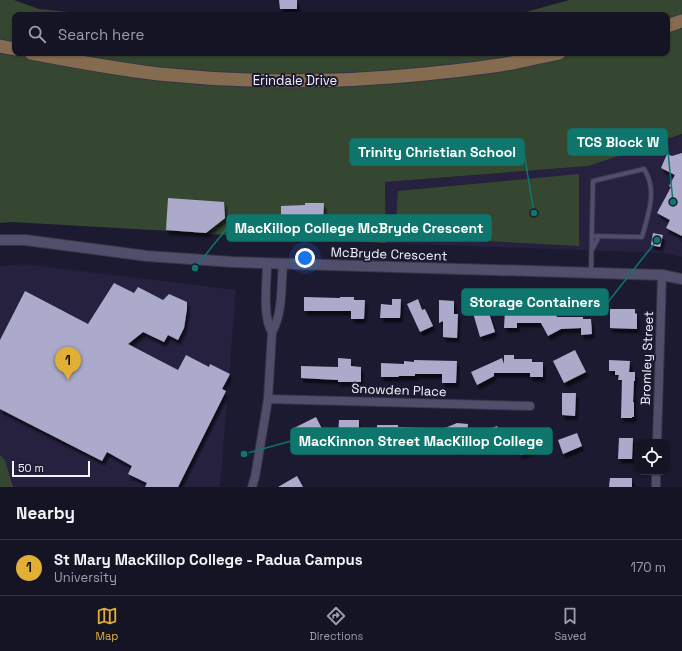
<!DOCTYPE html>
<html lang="en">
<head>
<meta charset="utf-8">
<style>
  body { margin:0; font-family:"Space Grotesk",sans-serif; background:#222132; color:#f1f3f6 }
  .controls { position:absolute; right:12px; bottom:12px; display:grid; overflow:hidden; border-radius:8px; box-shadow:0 1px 3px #0004 }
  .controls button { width:36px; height:36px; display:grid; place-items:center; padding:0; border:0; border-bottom:1px solid #343342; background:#151425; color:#f1f3f6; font:20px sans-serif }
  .scale { position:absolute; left:12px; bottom:10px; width:78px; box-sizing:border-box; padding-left:4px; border:2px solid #f4f4fe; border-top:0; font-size:11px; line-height:14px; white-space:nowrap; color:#f4f4fe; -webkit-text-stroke:3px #1c1a31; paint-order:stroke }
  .you { position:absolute; left:305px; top:258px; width:14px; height:14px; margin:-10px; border:3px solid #fff; border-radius:50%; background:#1a73e8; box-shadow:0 0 0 6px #1a73e833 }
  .badge { display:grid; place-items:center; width:26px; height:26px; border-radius:50%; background:#e1af34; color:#111; font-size:13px; font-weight:700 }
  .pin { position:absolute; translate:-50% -33px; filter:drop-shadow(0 1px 2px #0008) }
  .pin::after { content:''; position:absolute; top:21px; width:14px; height:12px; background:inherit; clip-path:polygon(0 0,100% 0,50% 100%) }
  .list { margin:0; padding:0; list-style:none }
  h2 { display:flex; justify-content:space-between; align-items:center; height:52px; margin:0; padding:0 16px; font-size:17px }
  h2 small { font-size:13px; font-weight:400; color:#9d9ea7 }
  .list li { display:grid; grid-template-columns:26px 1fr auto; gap:12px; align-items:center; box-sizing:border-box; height:56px; padding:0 16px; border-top:1px solid #343342 }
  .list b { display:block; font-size:15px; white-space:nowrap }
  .list p { margin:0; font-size:13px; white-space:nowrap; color:#9d9ea7 }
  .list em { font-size:13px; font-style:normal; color:#9d9ea7 }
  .icon { flex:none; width:22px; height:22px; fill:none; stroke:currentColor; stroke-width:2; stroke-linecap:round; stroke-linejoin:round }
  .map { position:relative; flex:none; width:682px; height:487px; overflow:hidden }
  .search { position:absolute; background:#151425; box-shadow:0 1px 3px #0004; left:12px; right:12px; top:12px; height:44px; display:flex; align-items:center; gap:10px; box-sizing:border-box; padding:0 14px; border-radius:8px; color:#9d9ea7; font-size:15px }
  .sheet { height:108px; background:#151425 }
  nav { display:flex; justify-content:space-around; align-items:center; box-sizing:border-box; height:56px; border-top:1px solid #343342; background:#151425; font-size:11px; color:#9d9ea7 }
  nav a { display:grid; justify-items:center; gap:2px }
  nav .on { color:#e1af34 }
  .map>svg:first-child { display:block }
  .built { fill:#25213f }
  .green { fill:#354631 }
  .building { fill:#acaaca; filter:url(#shadow) }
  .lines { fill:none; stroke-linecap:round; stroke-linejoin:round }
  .service-casing { stroke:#363447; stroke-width:6 }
  .minor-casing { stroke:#363447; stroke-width:10 }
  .tertiary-casing { stroke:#363447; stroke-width:12 }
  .primary-casing { stroke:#363447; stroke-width:15 }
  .service { stroke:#504e6a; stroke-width:4 }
  .minor { stroke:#504e6a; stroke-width:8 }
  .tertiary { stroke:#504e6a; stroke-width:10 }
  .primary { stroke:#856c50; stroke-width:13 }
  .labels { text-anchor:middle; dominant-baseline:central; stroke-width:4; stroke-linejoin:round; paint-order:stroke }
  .street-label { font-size:13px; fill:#f4f4fe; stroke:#1c1a31 }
  .leader { fill:none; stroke:#0f766e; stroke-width:1.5 }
  .callout-dot { fill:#0f766e; stroke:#1c1a31; stroke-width:1.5 }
  .callout { fill:#0f766e; stroke:#0f766e; stroke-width:1.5 }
  .callout-label { font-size:14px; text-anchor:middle; font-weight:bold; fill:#fff }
</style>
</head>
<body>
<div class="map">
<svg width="682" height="487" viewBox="0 0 682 487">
  <defs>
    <filter id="shadow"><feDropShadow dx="2.5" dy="4.5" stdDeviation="1" flood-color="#0009"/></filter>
  </defs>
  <rect width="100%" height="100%" fill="#1c1a31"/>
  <g class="built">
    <path d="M682,134V257L664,253L386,243L385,182L589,166Z"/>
    <path d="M24,264L236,290L220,487H0V266Z"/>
  </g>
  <g class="green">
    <path d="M0,0H14L39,9L99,15H15V53H667V15H515L569,0H682V134L589,166L385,182L386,243L208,234L218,223L206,233L11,222L0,223Z"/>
    <path d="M579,174V246L395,236L398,191Z"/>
    <path d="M0,455L5,460L13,487H0Z"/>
  </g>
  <g class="building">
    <path d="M279,0H297V9H280Z"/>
    <path d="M682,153V236L666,228L670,220L657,213L671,187L669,186L675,175L661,168L667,154L672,156Z"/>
    <path d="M168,198L224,202L225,218L206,233L166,230Z"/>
    <path d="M305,203H324L323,220H316V234L292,233L291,222H281V206L305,205Z"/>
    <path d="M653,233L663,235L660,247L651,245Z"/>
    <path d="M114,283L134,293L138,287L163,300L169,294L187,302V309L184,328L178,340L168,335L164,342L143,332L128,344L178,370L186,355L209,367L210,364L230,374L222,389L226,391L178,487H145L147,483L128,474L132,466L107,452L102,461L0,409V340L25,291L88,324Z"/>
    <path d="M304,297L340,298V297H354V300H365L364,319H351V311H304Z"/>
    <path d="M392,299H401L400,318H380L381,304L392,305Z"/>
    <path d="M418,299L422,310L425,309L433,326L420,332L407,304Z"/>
    <path d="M439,300L454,301V314H458L457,338L443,337V321L439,323Z"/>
    <path d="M484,302L487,314L489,313L495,332L480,337L471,306Z"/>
    <path d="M546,306L550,313L554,311L557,317H583V319H591L592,334L581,335V328L561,329L548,336L541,323H517V328H504L505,310H516V308L541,309Z"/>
    <path d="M610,309H635V313L637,314V329L610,328Z"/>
    <path d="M575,350L586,372L564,383L553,361Z"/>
    <path d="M504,355H514V359H532V362H543V377H530V373H494V376L477,385L471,372L502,358L504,364Z"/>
    <path d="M338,358L351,359V366L361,367V382H338V380L301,378V366L338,367Z"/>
    <path d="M414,360L457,361L456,383H442V374H415V376H399L398,377H381V363L404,364V361L414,362Z"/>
    <path d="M609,360L630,361L629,372H635V381H634L633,402H634V417H632V418H621L622,380H618L619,375H615V371H609Z"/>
    <path d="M562,393H576L575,416L562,415Z"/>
    <path d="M316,417L322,429L301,441L294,428Z"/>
    <path d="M339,420H359V437H338Z"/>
    <path d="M457,423L468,424L467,436L484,429V431L497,426L503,440L489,446L488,443L479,447L476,441L455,451L445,428Z"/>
    <path d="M377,425H398V427L421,428V431H429V443L402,442V441L377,440Z"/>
    <path d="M577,433L582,446L563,454L558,440Z"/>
    <path d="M533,435L534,437L541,435L545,446L520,455L515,442Z"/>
    <path d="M619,438H633L632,459H618Z"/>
    <path d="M297,476L303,487H278Z"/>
    <path d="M610,478H632V487H609Z"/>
  </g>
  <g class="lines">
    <g class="service-casing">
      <g id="service">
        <path d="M593,248L599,236"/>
        <path d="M591,273L593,181L644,169C658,190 648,215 642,237L592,236"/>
      </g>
    </g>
    <g class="minor-casing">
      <g id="minor">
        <path d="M267,263C267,282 262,316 272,332"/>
        <path d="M268,399L530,406"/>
        <path d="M657,442L662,275"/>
        <path d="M252,487L255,477L268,399L272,332C283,314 281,284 283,264"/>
        <path d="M656,487V472"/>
      </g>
    </g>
    <g class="tertiary-casing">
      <path id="tertiary" d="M0,240H25L147,256L233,262L662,275L682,279"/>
    </g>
    <g class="primary-casing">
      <g id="primary">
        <path d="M667,26L682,21"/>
        <path d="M0,46L15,49"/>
        <path d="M31,53C73,61 116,69 159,74C247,83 337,83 425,74C454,71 483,68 512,63C528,60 543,56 559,53"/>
      </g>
    </g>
    <use href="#service" class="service"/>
    <use href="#minor" class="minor"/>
    <use href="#tertiary" class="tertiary"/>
    <use href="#primary" class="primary"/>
  </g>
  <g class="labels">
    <g class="street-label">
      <text x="295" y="80">Erindale Drive</text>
      <text transform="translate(389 254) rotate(2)">McBryde Crescent</text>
      <text transform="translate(647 358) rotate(-88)">Bromley Street</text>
      <text transform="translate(399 390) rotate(2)">Snowden Place</text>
    </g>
  </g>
  <path class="leader" d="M673 202L667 142M534 213L524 152M195 268L227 228M657 240L608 302M244 454L291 441"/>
  <g class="callout-dot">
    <circle cx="673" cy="202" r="4"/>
    <circle cx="534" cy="213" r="4"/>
    <circle cx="195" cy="268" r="4"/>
    <circle cx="657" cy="240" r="4"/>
    <circle cx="244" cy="454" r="4"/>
  </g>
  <g class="callout">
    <rect x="568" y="129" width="99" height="26" rx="4"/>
    <rect x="350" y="139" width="174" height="26" rx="4"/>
    <rect x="227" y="215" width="264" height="26" rx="4"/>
    <rect x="462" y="289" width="146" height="26" rx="4"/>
    <rect x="291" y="428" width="261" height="26" rx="4"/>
  </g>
  <g class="callout-label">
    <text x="618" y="147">TCS Block W</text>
    <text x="437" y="157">Trinity Christian School</text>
    <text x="359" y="233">MacKillop College McBryde Crescent</text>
    <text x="535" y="307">Storage Containers</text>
    <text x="421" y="446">MacKinnon Street MacKillop College</text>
  </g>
</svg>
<div class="controls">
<button><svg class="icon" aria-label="locate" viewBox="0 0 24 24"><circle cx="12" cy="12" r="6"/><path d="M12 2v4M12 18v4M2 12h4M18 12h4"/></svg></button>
</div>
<div class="scale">50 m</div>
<div class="you"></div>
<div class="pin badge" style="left:68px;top:380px">1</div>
<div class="search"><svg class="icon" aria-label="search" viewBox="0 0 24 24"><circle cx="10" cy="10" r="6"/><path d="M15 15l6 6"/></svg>Search here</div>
</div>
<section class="sheet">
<h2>Nearby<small></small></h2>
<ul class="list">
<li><span class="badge">1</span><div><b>St Mary MacKillop College - Padua Campus</b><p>University</p></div><em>170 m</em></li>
</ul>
</section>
<nav>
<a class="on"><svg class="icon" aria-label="map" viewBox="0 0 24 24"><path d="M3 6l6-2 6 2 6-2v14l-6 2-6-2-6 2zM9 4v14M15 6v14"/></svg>Map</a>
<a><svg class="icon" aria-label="directions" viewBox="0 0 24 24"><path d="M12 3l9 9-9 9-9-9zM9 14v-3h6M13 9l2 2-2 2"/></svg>Directions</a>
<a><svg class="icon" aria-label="saved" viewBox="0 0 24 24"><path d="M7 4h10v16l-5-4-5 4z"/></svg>Saved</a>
</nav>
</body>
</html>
